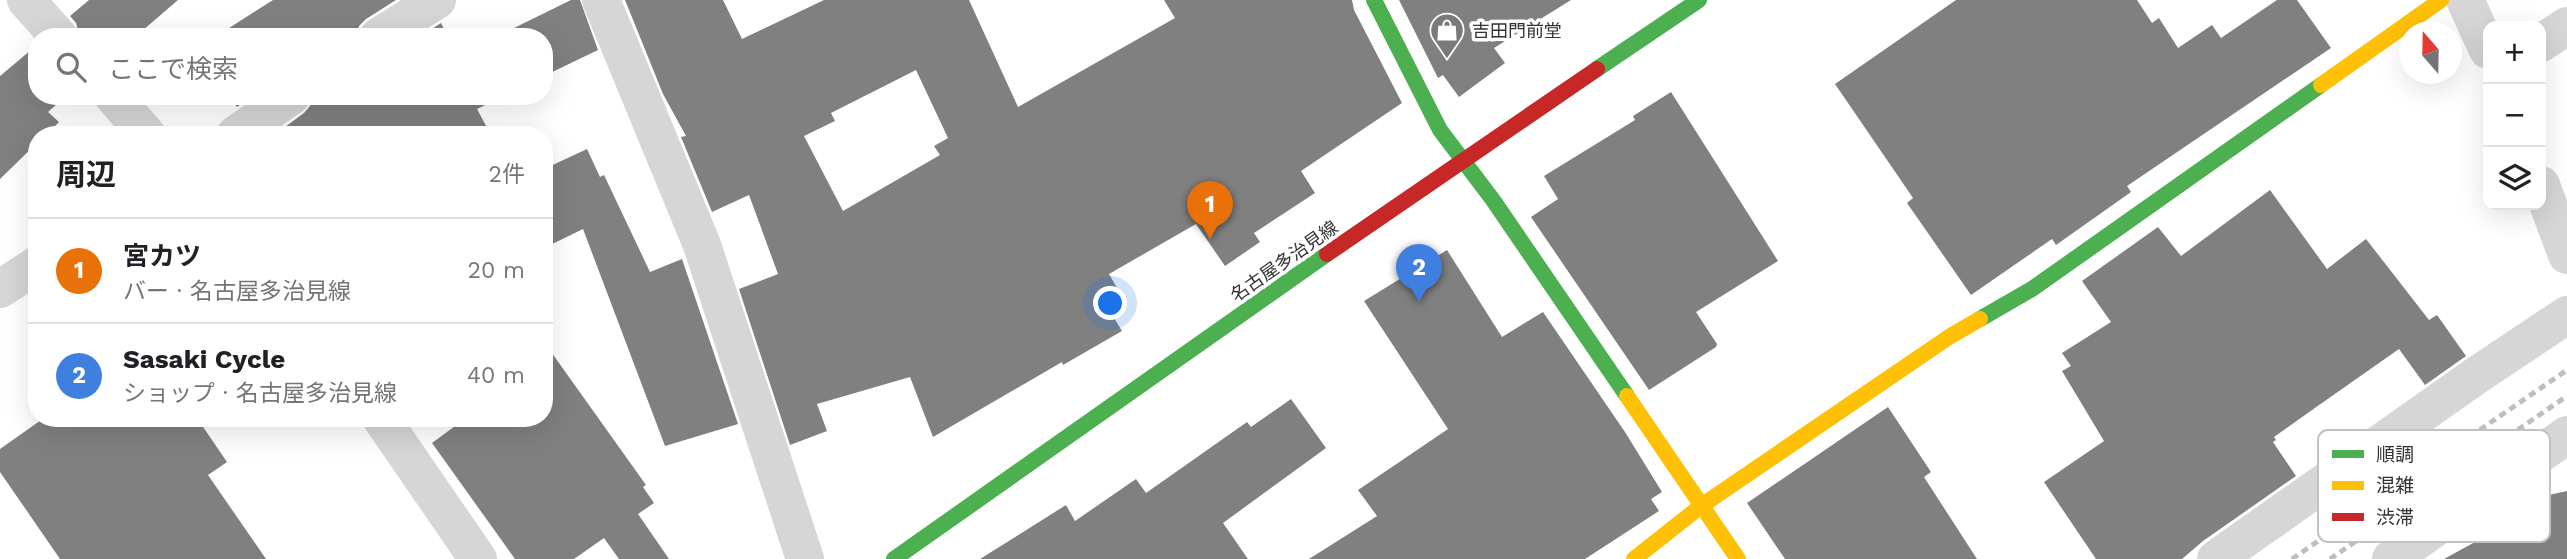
<!DOCTYPE html>
<html lang="ja">
<head>
<meta charset="utf-8">
<style>
  body { margin:0; font-family:"Work Sans","Noto Sans JP",sans-serif; background:#f6f6f6; color:#202124 }
  .controls { position:absolute; right:21px; top:21px; display:grid; overflow:hidden; border-radius:14px; box-shadow:0 7px 28px #0002 }
  .controls button { width:63px; height:63px; display:grid; place-items:center; padding:0; border:0; border-bottom:2px solid #e0e0e0; background:#fff; color:#202124; font:35px sans-serif }
  .compass { position:absolute; left:2399px; top:21px; width:63px; height:63px; border-radius:50%; background:#fff; box-shadow:0 7px 28px #0002; rotate:340deg }
  .you { position:absolute; left:1111px; top:304px; width:24px; height:24px; margin:-18px; border:5px solid #fff; border-radius:50%; background:#1a73e8; box-shadow:0 0 0 10px #1a73e833 }
  .badge { display:grid; place-items:center; width:46px; height:46px; border-radius:50%; background:#d93025; color:#fff; font-size:23px; font-weight:700 }
  .pin { position:absolute; translate:-50% -58px; filter:drop-shadow(0 2px 4px #0008) }
  .pin::after { content:''; position:absolute; top:37px; width:24px; height:21px; background:inherit; clip-path:polygon(0 0,100% 0,50% 100%) }
  .list { margin:0; padding:0; list-style:none }
  h2 { display:flex; justify-content:space-between; align-items:center; height:91px; margin:0; padding:0 28px; font-size:30px }
  h2 small { font-size:23px; font-weight:400; color:#757577 }
  .list li { display:grid; grid-template-columns:46px 1fr auto; gap:21px; align-items:center; box-sizing:border-box; height:105px; padding:0 28px; border-top:2px solid #e0e0e0 }
  .list b { display:block; font-size:26px; white-space:nowrap }
  .list p { margin:0; font-size:23px; white-space:nowrap; color:#757577 }
  .list em { font-size:23px; font-style:normal; color:#757577 }
  .icon { flex:none; width:38px; height:38px; fill:none; stroke:currentColor; stroke-width:2; stroke-linecap:round; stroke-linejoin:round }
  .map { position:relative; flex:none; width:2567px; height:559px; overflow:hidden }
  .search { position:absolute; background:#fff; box-shadow:0 7px 28px #0002; left:28px; top:28px; width:525px; height:77px; display:flex; align-items:center; gap:18px; box-sizing:border-box; padding:0 24px; border-radius:28px; color:#757577; font-size:26px }
  .panel { position:absolute; background:#fff; box-shadow:0 7px 28px #0002; left:28px; top:126px; width:525px; height:301px; border-radius:28px }
  .map>svg:first-child { display:block }
  .building { fill:#808080; fill-rule:evenodd }
  .lines { fill:none; stroke-linecap:round; stroke-linejoin:round }
  .street { stroke:#d6d6d6; stroke-width:38 }
  .fast { stroke:#4caf50; stroke-width:16 }
  .slow { stroke:#ffc107; stroke-width:16 }
  .jam { stroke:#c62828; stroke-width:16 }
  .rail { stroke:#bebebe; stroke-width:5; stroke-dasharray:7 5; stroke-linecap:butt }
  .labels { text-anchor:middle; dominant-baseline:central; stroke-width:7; stroke-linejoin:round; paint-order:stroke }
  .poi-label { font-size:18px; fill:#323232; stroke:#fff; text-anchor:start }
  .street-label { font-size:18px; fill:#323232; stroke:#fff }
  .key { fill:#fff; stroke:#c2c2c2; stroke-width:2 }
  .key-label { font-size:19px; fill:#323232 }
</style>
</head>
<body>
<div class="map">
<svg width="2567" height="559" viewBox="0 0 2567 559">
  <rect width="100%" height="100%" fill="#fff"/>
  <g class="building">
    <path d="M89,0H178L135,37H80L76,23L70,16Z"/>
    <path d="M273,0H396L366,19L359,26L356,37H215Z"/>
    <path d="M571,0H580L598,50L544,76V37H496Z"/>
    <path d="M625,0H723L742,39L824,0H969L1018,107L1175,18L1164,0H1352L1354,10L1402,103L1301,171L1315,193L1254,233L1260,242L1225,266L1196,224L1109,274L1124,300L1108,308L1122,331L1063,365L1062,362L933,437L910,377L817,404L827,431L790,445L739,289L778,274L749,195L712,212L681,137L686,136L663,94ZM916,70L948,138L934,146L940,155L843,211L804,136L835,121L831,113Z"/>
    <path d="M1399,0H1571L1494,48L1505,63L1459,97L1443,75L1438,78Z"/>
    <path d="M1956,0H2137L2152,23L2159,18L2178,48L2212,25L2221,38L2277,0H2297L2331,48L2127,186L2131,192L2056,245L2052,239L1971,295L1907,203L1913,198L1835,84Z"/>
    <path d="M441,23L448,37H420Z"/>
    <path d="M37,45V96H66L48,112L59,122L46,135H37V143L0,179V76Z"/>
    <path d="M1671,92L1778,261L1696,312L1717,344L1716,347L1649,390L1531,217L1558,199L1544,176L1635,120L1633,116Z"/>
    <path d="M229,96H252L237,107Z"/>
    <path d="M313,96H504L477,109L491,135H274L304,113L310,106Z"/>
    <path d="M587,149L600,177L604,175L650,272L682,259L738,424L665,446L583,229L544,248V169Z"/>
    <path d="M2270,190L2327,269L2366,239L2429,320L2437,315L2466,356L2425,385L2399,349L2312,410L2274,437L2276,440L2273,442L2296,476L2203,541L2182,559H2096L2044,482L2104,441L2062,371L2071,366L2062,353L2111,322L2082,281L2158,227L2181,256Z"/>
    <path d="M1447,250L1502,337L1543,312L1625,432L1662,492L1651,499L1659,511L1585,559H1309L1377,516L1358,490L1448,429L1364,301Z"/>
    <path d="M544,342L646,485L643,487L654,503L638,514L669,559H619L604,538L574,559H515L432,443L466,418H544Z"/>
    <path d="M1291,399L1326,448L1223,523L1248,559H980L1066,505L1075,521L1136,479L1146,493L1247,422L1251,427Z"/>
    <path d="M1888,407L1931,472L1924,477L1977,559H1785L1747,503Z"/>
    <path d="M44,418H197L227,462L208,475L266,559H60L0,472V449Z"/>
    <path d="M2567,491V559H2444L2517,519L2513,503Z"/>
  </g>
  <g class="lines">
    <g class="street">
      <path d="M26,0L59,37"/>
      <path d="M601,0L702,245L805,559"/>
      <path d="M2465,0L2488,50"/>
      <path d="M378,37L437,0"/>
      <path d="M2541,43L2567,26"/>
      <path d="M113,96L147,135"/>
      <path d="M235,135L291,96"/>
      <path d="M2541,185L2567,255"/>
      <path d="M0,289L37,265"/>
      <path d="M381,418L478,559"/>
      <path d="M2216,559L2477,375L2567,315"/>
      <path d="M2391,559L2567,435"/>
    </g>
    <g class="fast">
      <path d="M1374,0L1440,130L1493,200L1627,396"/>
      <path d="M1597,69L1699,0"/>
      <path d="M1980,319L2032,289L2321,85"/>
      <path d="M894,559L1327,254"/>
    </g>
    <g class="slow">
      <path d="M2321,85L2441,0"/>
      <path d="M1627,396L1738,559"/>
      <path d="M1634,559L1701,506L1949,337L1980,319"/>
    </g>
    <path class="jam" d="M1327,254L1597,69"/>
    <g class="rail">
      <path d="M2292,559L2567,370"/>
      <path d="M2330,559L2567,396"/>
    </g>
  </g>
  <defs>
    <g id="shop-pin" transform="scale(1.75)"><path d="M0 17L-7.5 6A9.5 9.5 0 1 1 7.5 6Z" fill="#7a7a7a" stroke="#fff"/><path d="M-5-2.5h2.3a2.7 3.5 0 0 1 5.4 0H5L5.5 6h-11ZM-1.5-2.5h3a1.5 2.3 0 0 0-3 0Z" fill="#fff"/></g>
  </defs>
  <g fill-rule="evenodd">
    <use href="#shop-pin" x="1447" y="30"/>
  </g>
  <g class="labels">
    <g class="poi-label">
      <text x="1472" y="30">吉田門前堂</text>
    </g>
    <g class="street-label">
      <text transform="translate(1284 261) rotate(-35)">名古屋多治見線</text>
    </g>
  </g>
  <rect x="2318" y="430" width="232" height="112" rx="10" class="key"/>
  <rect x="2332" y="450" width="32" height="8" fill="#4caf50"/>
  <rect x="2332" y="481" width="32" height="9" fill="#ffc107"/>
  <rect x="2332" y="513" width="32" height="8" fill="#c62828"/>
  <g class="key-label">
    <text x="2376" y="461">順調</text>
    <text x="2376" y="492">混雑</text>
    <text x="2376" y="524">渋滞</text>
  </g>
</svg>
<div class="controls">
<button>+</button>
<button>−</button>
<button><svg class="icon" aria-label="layers" viewBox="0 0 24 24"><path d="M12 4l9 5-9 5-9-5zM3 14l9 5 9-5"/></svg></button>
</div>
<svg class="compass" viewBox="-18 -18 36 36"><path d="M0-13l5 13h-10z" fill="#e53935"/><path d="M0 13l5-13h-10z" fill="#757577"/></svg>
<div class="you"></div>
<div class="pin badge" style="left:1210px;top:239px;background:#e8710a">1</div>
<div class="pin badge" style="left:1419px;top:302px;background:#3f7fe0">2</div>
<div class="search"><svg class="icon" aria-label="search" viewBox="0 0 24 24"><circle cx="10" cy="10" r="6"/><path d="M15 15l6 6"/></svg>ここで検索</div>
<section class="panel">
<h2>周辺<small>2件</small></h2>
<ul class="list">
<li><span class="badge" style="background:#e8710a">1</span><div><b>宮カツ</b><p>バー · 名古屋多治見線</p></div><em>20 m</em></li>
<li><span class="badge" style="background:#3f7fe0">2</span><div><b>Sasaki Cycle</b><p>ショップ · 名古屋多治見線</p></div><em>40 m</em></li>
</ul>
</section>
</div>
</body>
</html>
